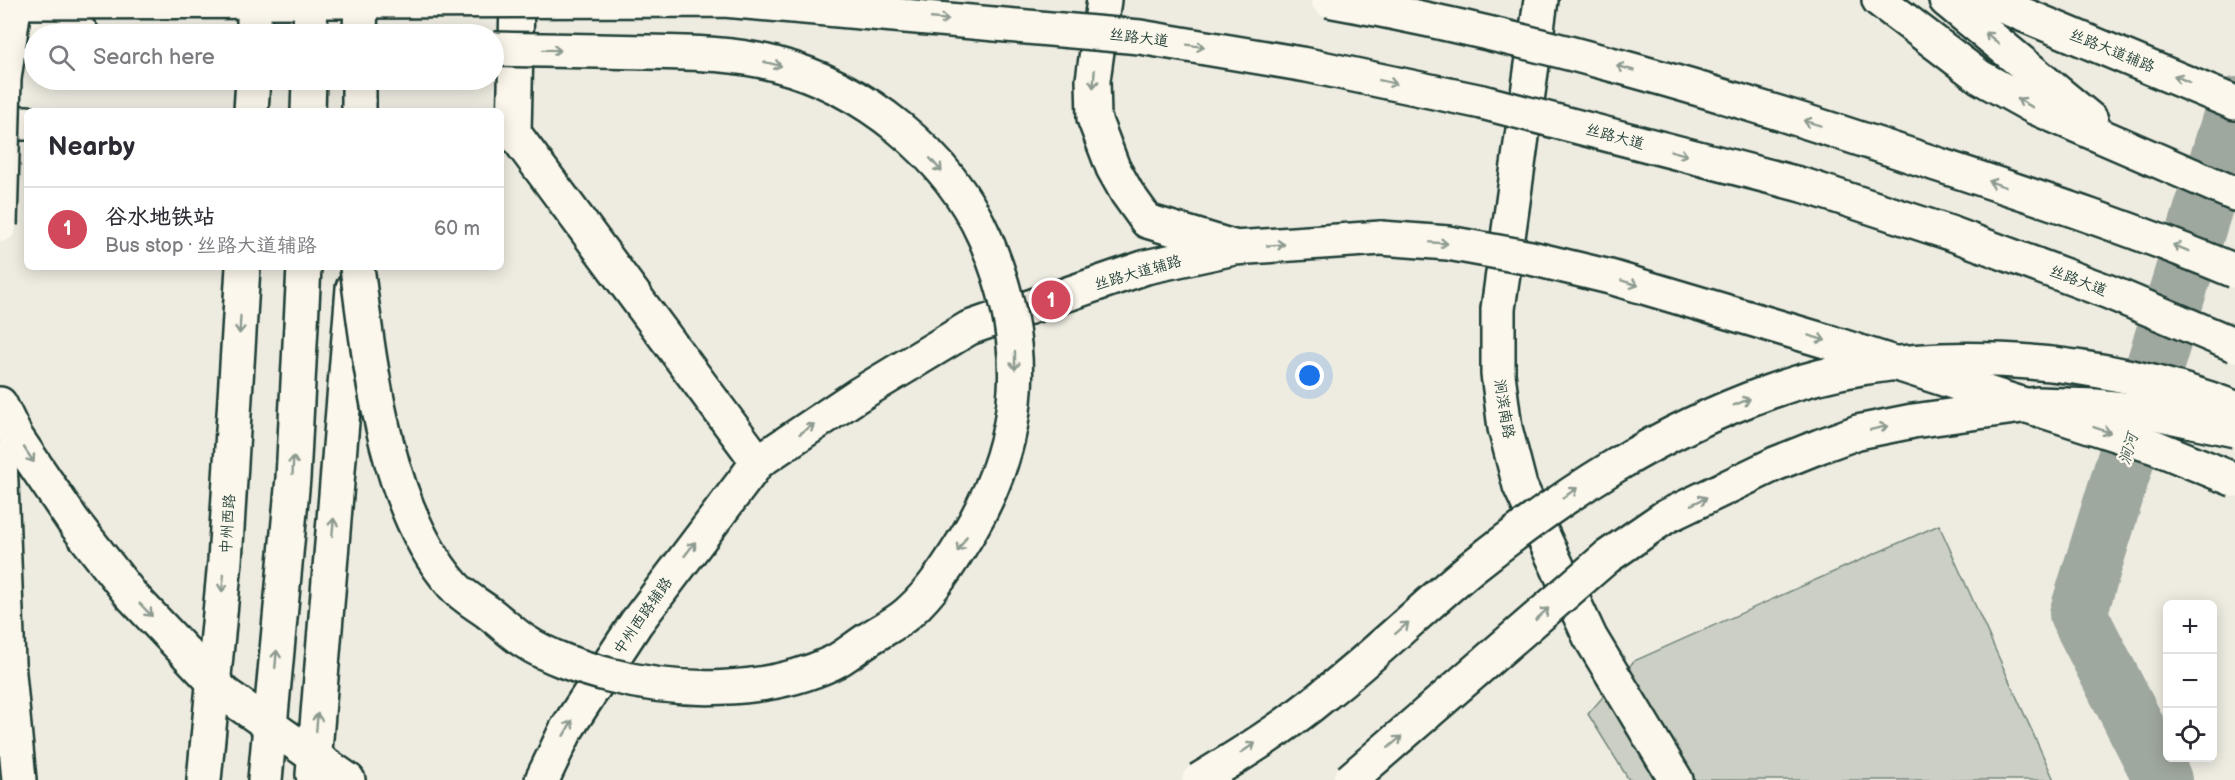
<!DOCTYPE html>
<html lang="en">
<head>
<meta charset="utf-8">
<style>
  body { margin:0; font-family:"Balsamiq Sans","LXGW WenKai TC",sans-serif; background:#f2f2f3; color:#2b2b33 }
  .controls { position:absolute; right:18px; bottom:18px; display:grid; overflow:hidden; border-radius:9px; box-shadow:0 3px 15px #0003 }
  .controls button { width:54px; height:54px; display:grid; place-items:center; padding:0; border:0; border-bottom:2px solid #e1e1e2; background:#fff; color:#2b2b33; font:30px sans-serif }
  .you { position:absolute; left:1310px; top:376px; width:21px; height:21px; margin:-15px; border:4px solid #fff; border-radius:50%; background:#1a73e8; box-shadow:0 0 0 9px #1a73e833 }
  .badge { display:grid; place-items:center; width:39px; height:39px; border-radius:50%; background:#d1495b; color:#fff; font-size:20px; font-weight:700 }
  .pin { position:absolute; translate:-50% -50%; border:3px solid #fff; box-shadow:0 2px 6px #0006 }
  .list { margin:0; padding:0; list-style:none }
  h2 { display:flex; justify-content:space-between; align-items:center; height:78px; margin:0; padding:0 24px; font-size:26px }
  h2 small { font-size:20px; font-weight:400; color:#7c7c81 }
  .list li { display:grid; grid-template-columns:39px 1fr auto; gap:18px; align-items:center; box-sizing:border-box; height:84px; padding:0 24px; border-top:2px solid #e1e1e2 }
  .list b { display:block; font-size:22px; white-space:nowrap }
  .list p { margin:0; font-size:20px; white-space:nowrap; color:#7c7c81 }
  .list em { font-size:20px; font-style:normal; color:#7c7c81 }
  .icon { flex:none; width:33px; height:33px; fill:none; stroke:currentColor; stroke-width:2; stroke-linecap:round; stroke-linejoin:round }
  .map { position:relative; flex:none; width:2235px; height:780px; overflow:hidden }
  .search { position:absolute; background:#fff; box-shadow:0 3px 15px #0003; left:24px; top:24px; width:480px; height:66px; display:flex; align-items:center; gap:15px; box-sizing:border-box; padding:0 21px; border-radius:33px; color:#7c7c81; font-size:22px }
  .panel { position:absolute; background:#fff; box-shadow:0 3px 15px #0003; left:24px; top:108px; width:480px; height:162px; border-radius:9px }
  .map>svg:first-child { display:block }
  .green { fill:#cbcfc4; stroke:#75867c; stroke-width:1.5 }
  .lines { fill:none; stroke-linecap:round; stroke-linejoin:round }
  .river { stroke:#9fa89f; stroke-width:58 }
  .tertiary-casing { stroke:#1f3d34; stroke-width:38 }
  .secondary-casing { stroke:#1f3d34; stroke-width:38 }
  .primary-casing { stroke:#1f3d34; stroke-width:38 }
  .trunk-casing { stroke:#1f3d34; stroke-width:38 }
  .tertiary { stroke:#fbf7ec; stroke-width:33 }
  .secondary { stroke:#fbf7ec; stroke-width:33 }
  .primary { stroke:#fbf7ec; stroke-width:33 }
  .trunk { stroke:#fbf7ec; stroke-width:33 }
  .secondary-bridge-casing { stroke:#1f3d34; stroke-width:38; stroke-linecap:butt }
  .primary-bridge-casing { stroke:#1f3d34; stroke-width:38; stroke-linecap:butt }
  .trunk-bridge-casing { stroke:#1f3d34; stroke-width:38; stroke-linecap:butt }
  .secondary-bridge { stroke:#fbf7ec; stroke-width:33 }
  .primary-bridge { stroke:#fbf7ec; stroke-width:33 }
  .trunk-bridge { stroke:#fbf7ec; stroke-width:33 }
  .oneway { stroke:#8d9a90 }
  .labels { text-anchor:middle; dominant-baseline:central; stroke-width:5; stroke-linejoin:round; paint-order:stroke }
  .street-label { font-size:15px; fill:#1f3d34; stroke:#fbf7ec }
  .water-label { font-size:16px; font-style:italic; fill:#455d54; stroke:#fbf7ec }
</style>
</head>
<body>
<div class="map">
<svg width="2235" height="780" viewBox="0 0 2235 780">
  <rect width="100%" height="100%" fill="#eeece1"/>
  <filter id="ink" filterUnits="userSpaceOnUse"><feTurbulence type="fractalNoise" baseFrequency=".0167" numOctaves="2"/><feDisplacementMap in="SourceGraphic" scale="12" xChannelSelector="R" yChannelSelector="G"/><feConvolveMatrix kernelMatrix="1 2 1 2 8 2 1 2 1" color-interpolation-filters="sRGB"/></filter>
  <g filter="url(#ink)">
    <path class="green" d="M1939,525L2054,780H1629L1588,714L1634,661Z"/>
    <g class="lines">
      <path class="river" d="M2163,780L2078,614L2235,106"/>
      <g class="tertiary-casing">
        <path id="tertiary" d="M1541,0L1498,309V374L1505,428L1520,486L1590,637L1676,780"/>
      </g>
      <g class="secondary-casing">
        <g id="secondary">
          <path d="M517,0L514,133L758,462"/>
          <path d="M1104,0L1093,80L1094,118L1113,168L1127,193L1147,221L1233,247"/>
          <path d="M1988,0L2235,103"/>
          <path d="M0,123H27"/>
          <path d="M542,780L566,730L636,623L758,462L858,395L969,328L1146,267L1234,248L1381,238"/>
        </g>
      </g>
      <g class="primary-casing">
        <g id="primary">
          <path d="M251,111L253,80"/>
          <path d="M308,111L309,80"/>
          <path d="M204,780L225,561L243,267"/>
          <path d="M265,780L293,478L304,267"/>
        </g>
      </g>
      <g class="trunk-casing">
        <g id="trunk">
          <path d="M1879,0L1980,77L2034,107L2235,194"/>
          <path d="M1946,0L2091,120"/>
          <path d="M0,29L82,34"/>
          <path d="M359,111V80"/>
          <path d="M0,404L16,437L73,521L131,595L225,694L348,780"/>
          <path d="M0,458L8,663L19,780"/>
          <path d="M313,775L353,288"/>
        </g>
      </g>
      <use href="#tertiary" class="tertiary"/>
      <use href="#secondary" class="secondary"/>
      <use href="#primary" class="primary"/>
      <use href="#trunk" class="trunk"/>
      <g class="secondary-bridge-casing">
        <path id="secondary-bridge" d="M1381,238L1448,243L1531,258L1610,277L1832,343L2155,447L2235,480"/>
      </g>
      <g class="primary-bridge-casing">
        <g id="primary-bridge">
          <path d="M254,0V34"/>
          <path d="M310,34L311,0"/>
        </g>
      </g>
      <g class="trunk-bridge-casing">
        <g id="trunk-bridge">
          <path d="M1328,0C1530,36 1727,94 1921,159C2027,194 2132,228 2235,271"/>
          <path d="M0,2L724,0L1140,37L1307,65L1482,102L1806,186L1950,233L2109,292L2235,345"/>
          <path d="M360,34L361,0"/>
          <path d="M0,225L4,79L15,0"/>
          <path d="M357,267C370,365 385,508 453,585C462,596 477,604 489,613C501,622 512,633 524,641C550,658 579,667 609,675C677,693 766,694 832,663C845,657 857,646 870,638C882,630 897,623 908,613C933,591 951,562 968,534C1026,436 1030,342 985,238C948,154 864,87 775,64C733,53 691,53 648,52C597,51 545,50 494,49"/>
          <path d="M1199,780C1242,754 1287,726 1325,694C1376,654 1422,608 1472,567C1562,495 1659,431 1769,392C1912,340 2094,354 2235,408"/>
          <path d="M1350,780L1607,557L1665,517L1775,464L1820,446L1858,432L1913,421L2037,404L2095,406L2151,412L2235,430"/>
        </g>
      </g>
      <use href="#secondary-bridge" class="secondary-bridge"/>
      <use href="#primary-bridge" class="primary-bridge"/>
      <use href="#trunk-bridge" class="trunk-bridge"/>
    </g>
    <defs><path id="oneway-shaft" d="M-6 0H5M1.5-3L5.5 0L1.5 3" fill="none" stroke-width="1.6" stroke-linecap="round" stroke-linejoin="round" transform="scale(1.5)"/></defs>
    <g class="oneway">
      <use href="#oneway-shaft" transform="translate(940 19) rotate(5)"/>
      <use href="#oneway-shaft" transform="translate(1992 38) rotate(-140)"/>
      <use href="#oneway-shaft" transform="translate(1196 46) rotate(9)"/>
      <use href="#oneway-shaft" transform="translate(552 50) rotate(1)"/>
      <use href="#oneway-shaft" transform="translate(773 64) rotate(14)"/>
      <use href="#oneway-shaft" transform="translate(1625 68) rotate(-164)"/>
      <use href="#oneway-shaft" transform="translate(1094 79) rotate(94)"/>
      <use href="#oneway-shaft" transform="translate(2182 79) rotate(-156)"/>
      <use href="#oneway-shaft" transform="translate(1388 82) rotate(12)"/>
      <use href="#oneway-shaft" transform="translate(2025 103) rotate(-151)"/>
      <use href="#oneway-shaft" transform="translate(1812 123) rotate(-164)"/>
      <use href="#oneway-shaft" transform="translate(1679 153) rotate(15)"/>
      <use href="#oneway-shaft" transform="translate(936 165) rotate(49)"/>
      <use href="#oneway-shaft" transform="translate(1997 184) rotate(-162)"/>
      <use href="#oneway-shaft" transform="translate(1439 243) rotate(4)"/>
      <use href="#oneway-shaft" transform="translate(1276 245) rotate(-4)"/>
      <use href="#oneway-shaft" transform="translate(2181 248) rotate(-158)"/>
      <use href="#oneway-shaft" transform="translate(1630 283) rotate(17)"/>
      <use href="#oneway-shaft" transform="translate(240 325) rotate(93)"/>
      <use href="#oneway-shaft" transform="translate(1817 338) rotate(17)"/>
      <use href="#oneway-shaft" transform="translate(1015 361) rotate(90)"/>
      <use href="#oneway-shaft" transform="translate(1742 402) rotate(-22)"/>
      <use href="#oneway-shaft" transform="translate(1879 428) rotate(-12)"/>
      <use href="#oneway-shaft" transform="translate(807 429) rotate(-34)"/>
      <use href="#oneway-shaft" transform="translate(2102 430) rotate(18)"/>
      <use href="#oneway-shaft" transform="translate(29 455) rotate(56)"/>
      <use href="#oneway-shaft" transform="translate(293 465) rotate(-87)"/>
      <use href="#oneway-shaft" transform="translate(1570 493) rotate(-36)"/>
      <use href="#oneway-shaft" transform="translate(1699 501) rotate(-25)"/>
      <use href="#oneway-shaft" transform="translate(333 527) rotate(-85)"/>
      <use href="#oneway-shaft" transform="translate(962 544) rotate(121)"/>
      <use href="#oneway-shaft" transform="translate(690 549) rotate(-52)"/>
      <use href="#oneway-shaft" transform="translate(223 583) rotate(96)"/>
      <use href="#oneway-shaft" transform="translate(146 610) rotate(46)"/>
      <use href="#oneway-shaft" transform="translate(1542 614) rotate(-42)"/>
      <use href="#oneway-shaft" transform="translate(1402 628) rotate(-41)"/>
      <use href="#oneway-shaft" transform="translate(276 659) rotate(-85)"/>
      <use href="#oneway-shaft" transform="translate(317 722) rotate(-85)"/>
      <use href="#oneway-shaft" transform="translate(568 728) rotate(-60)"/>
      <use href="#oneway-shaft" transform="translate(1395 742) rotate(-41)"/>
      <use href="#oneway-shaft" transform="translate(1248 748) rotate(-34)"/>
    </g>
  </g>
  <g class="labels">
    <g class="street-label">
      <text transform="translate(1139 38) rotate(7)">丝路大道</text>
      <text transform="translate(2112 51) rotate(22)">丝路大道辅路</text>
      <text transform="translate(1615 137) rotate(15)">丝路大道</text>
      <text transform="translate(1138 273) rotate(-16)">丝路大道辅路</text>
      <text transform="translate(2078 281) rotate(21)">丝路大道</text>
      <text transform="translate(1504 409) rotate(81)">涧滨南路</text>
      <text transform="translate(228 524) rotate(-86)">中州西路</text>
      <text transform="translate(643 616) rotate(-55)">中州西路辅路</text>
    </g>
    <g class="water-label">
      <text transform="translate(2129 449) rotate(-73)">涧河</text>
    </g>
  </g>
</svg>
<div class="controls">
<button>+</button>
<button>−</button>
<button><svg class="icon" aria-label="locate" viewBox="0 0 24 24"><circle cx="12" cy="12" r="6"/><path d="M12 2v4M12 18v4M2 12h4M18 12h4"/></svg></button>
</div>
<div class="you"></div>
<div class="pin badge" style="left:1051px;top:300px">1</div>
<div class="search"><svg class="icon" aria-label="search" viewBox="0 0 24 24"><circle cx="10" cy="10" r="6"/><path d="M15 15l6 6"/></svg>Search here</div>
<section class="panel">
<h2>Nearby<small></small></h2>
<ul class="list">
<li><span class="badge">1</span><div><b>谷水地铁站</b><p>Bus stop · 丝路大道辅路</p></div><em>60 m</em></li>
</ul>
</section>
</div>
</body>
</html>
